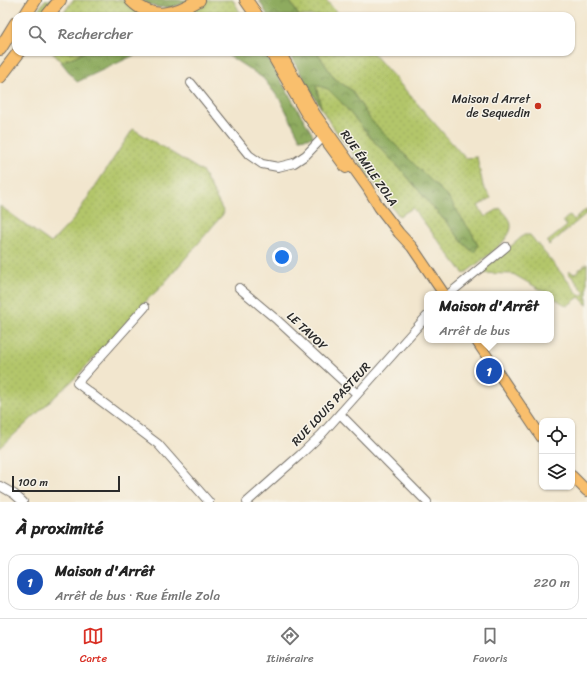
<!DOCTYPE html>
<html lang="fr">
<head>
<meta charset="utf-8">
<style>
  body { margin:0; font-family:Sriracha,sans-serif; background:#f6f6f6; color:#222 }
  .controls { position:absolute; right:12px; bottom:12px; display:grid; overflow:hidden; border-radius:8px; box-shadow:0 1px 3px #0004 }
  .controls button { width:36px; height:36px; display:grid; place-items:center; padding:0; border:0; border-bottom:1px solid #e0e0e0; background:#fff; color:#222; font:20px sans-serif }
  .scale { position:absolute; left:12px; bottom:10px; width:108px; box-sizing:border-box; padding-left:4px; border:2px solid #2b2b2b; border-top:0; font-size:11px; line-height:14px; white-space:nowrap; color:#2b2b2b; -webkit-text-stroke:3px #f7f3e8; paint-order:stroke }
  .you { position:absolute; left:282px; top:257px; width:14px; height:14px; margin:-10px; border:3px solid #fff; border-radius:50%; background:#1a73e8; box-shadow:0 0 0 6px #1a73e833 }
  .badge { display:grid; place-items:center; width:26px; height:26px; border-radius:50%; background:#d93025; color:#fff; font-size:13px; font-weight:700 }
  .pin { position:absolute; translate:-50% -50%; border:2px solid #fff; box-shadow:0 1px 4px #0006 }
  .popup { position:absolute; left:424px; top:291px; width:130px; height:52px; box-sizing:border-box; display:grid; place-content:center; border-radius:8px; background:#fff; filter:drop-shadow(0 1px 3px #0005); font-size:13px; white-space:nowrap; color:#767676 }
  .popup b { font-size:15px; color:#222 }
  .popup::after { content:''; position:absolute; left:50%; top:100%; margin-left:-8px; border:8px solid transparent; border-top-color:#fff }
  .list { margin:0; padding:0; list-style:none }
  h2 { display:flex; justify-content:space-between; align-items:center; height:52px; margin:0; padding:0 16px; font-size:17px }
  h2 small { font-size:13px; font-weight:400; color:#767676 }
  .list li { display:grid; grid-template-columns:26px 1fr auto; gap:12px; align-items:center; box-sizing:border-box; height:56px; margin:0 8px 8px; padding:0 8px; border:1px solid #e0e0e0; border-radius:12px }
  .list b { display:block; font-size:15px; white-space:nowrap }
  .list p { margin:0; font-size:13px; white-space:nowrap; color:#767676 }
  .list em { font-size:13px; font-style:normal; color:#767676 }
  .icon { flex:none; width:22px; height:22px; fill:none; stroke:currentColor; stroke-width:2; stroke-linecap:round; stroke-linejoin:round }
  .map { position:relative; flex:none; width:587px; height:502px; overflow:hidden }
  .search { position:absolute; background:#fff; box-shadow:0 1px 3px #0004; left:12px; right:12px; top:12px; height:44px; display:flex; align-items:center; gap:10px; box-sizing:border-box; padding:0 14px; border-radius:12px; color:#767676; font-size:15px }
  .sheet { height:116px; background:#fff }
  nav { display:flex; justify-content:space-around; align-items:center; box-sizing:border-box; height:56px; border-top:1px solid #e0e0e0; background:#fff; font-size:11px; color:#767676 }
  nav a { display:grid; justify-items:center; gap:2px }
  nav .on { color:#d93025 }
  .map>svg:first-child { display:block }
  .grass { fill:url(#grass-dots); stroke:#6f784a }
  .forest { fill:url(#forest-crowns); stroke:#5c6b44 }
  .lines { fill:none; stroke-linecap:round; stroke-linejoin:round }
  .minor-casing { stroke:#716c64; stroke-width:10 }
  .major-casing { stroke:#716c64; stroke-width:12 }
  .highway-casing { stroke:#716c64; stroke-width:14 }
  .minor { stroke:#fff; stroke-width:8 }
  .major { stroke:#f9bf6d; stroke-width:10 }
  .highway { stroke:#f9bf6d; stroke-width:12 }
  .poi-dot { fill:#c8321e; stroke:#f7f3e8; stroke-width:1.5 }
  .labels { text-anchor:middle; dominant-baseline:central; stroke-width:3; stroke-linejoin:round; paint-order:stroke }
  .poi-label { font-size:12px; fill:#2b2b2b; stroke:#f7f3e8; text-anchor:end }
  .street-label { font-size:12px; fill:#2b2b2b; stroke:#f7f3e8 }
</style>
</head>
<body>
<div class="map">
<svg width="587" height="502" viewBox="0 0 587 502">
  <defs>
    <pattern id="grass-dots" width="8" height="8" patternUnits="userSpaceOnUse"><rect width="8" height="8" fill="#b3c66a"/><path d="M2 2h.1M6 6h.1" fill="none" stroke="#9aaa5c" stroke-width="1.8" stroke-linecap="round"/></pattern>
    <pattern id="forest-crowns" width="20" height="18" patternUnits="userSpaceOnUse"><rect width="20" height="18" fill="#8eab5e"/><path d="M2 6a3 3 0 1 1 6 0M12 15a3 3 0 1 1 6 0" fill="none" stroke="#748b4e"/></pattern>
  </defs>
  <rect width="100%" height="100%" fill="#f7f3e8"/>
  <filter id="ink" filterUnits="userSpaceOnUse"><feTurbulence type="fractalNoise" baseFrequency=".025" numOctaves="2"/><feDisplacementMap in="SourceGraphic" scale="8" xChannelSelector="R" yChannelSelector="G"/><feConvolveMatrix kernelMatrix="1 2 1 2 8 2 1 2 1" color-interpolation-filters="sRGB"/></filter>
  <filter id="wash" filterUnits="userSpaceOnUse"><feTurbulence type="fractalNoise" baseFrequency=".012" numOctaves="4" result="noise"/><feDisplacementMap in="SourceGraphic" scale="16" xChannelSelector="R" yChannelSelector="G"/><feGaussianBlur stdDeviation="0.9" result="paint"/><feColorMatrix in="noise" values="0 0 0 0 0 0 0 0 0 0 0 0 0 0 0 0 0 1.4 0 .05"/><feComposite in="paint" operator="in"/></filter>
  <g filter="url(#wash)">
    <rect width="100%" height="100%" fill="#f2e6ce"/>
    <g class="grass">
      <path d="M45,0H54L41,16H35Z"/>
      <path d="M73,0H125L150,16H61Z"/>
      <path d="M208,0H233L242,16H176L182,15Z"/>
      <path d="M289,0H326L340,16H299Z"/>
      <path d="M52,52H85L61,62Z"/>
      <path d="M317,52H372L465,158L477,157L483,186L491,198L478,206L485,217L500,208C505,214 511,218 511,226C512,241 476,264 464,274L413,208L399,216L330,123L321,108L316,85L328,89L341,102L372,139L405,174L429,203L450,226L463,243L473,252L478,246L473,235L430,181L370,119L351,90L334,78Z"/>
      <path d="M133,129L203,172L224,213L161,287L149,298L77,376L0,448V206L51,243L73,220Z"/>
      <path d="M587,208V213L549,245L547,242L567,226L563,221L570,215L574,220Z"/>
      <path d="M524,235H530L580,296L585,293L568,272L570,271L574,274L587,263V305L579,297L567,306L551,296V294H548L513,274L480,273Z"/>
    </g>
    <g class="forest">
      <path d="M141,0H188C176,10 153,10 141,0Z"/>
      <path d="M259,0H289L299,16H268Z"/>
      <path d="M85,52H141L77,82L61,62Z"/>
      <path d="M223,52H264L314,137L300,139L281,101L263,78Z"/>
      <path d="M288,52H317L334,78L351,90L370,119L416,166L448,197L473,235L478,246L474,253L463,243L450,226L429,203L405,174L372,139L341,102L328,89L316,85L321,108Z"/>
    </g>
  </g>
  <g filter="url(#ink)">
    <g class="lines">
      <g class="minor-casing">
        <g id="minor">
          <path d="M191,83L249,155L262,164L278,167L294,163L306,155L327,133"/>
          <path d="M239,288L277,320L357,394"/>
          <path d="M449,294L506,247"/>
          <path d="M145,307L77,383L158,444L209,502"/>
          <path d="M340,414L427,502"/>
          <path d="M0,486L14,494L23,502"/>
          <path d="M247,502L300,455L321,435L427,316"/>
        </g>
      </g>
      <g class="major-casing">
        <g id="major">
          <path d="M270,52L305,112L346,168"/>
          <path d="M280,52L315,114L367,187L379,207L399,233L412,247L444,294"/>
          <path d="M476,340L542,438"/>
          <path d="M572,476L587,491"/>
        </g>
      </g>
      <g class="highway-casing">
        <g id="highway">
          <path d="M131,0C153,22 175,14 199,0"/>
          <path d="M246,0L257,16"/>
          <path d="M25,16L35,0"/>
          <path d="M47,16L60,0"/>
          <path d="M0,49L16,23"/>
          <path d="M0,77L19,52"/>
        </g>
      </g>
      <use href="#minor" class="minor"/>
      <use href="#major" class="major"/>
      <use href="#highway" class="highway"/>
    </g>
  </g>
  <circle class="poi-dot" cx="538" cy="106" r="4"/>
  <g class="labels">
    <g class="poi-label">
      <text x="530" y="99">Maison d Arret<tspan x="530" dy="14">de Sequedin</tspan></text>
    </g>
    <g class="street-label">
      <text transform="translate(369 168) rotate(55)">RUE ÉMILE ZOLA</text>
      <text transform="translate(307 331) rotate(43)">LE TAVOY</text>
      <text transform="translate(331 404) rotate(-47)">RUE LOUIS PASTEUR</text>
    </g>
  </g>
</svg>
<div class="controls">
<button><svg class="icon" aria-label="locate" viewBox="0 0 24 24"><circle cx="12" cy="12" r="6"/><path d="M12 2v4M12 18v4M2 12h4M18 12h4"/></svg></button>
<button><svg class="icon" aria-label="layers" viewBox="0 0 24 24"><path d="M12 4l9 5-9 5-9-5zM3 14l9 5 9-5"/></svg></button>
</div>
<div class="scale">100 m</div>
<div class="you"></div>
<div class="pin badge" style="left:489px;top:371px;background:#1a4fb4">1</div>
<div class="popup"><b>Maison d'Arrêt</b>Arrêt de bus</div>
<div class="search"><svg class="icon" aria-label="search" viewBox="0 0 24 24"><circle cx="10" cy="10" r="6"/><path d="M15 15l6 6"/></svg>Rechercher</div>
</div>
<section class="sheet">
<h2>À proximité<small></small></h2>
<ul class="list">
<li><span class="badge" style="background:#1a4fb4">1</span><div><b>Maison d'Arrêt</b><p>Arrêt de bus · Rue Émile Zola</p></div><em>220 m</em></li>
</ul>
</section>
<nav>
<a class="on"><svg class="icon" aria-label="map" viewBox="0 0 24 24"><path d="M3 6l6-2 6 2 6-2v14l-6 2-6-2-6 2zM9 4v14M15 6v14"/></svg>Carte</a>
<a><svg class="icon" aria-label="directions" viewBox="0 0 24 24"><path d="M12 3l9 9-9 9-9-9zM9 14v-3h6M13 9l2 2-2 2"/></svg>Itinéraire</a>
<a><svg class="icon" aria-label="saved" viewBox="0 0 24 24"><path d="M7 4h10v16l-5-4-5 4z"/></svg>Favoris</a>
</nav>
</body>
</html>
